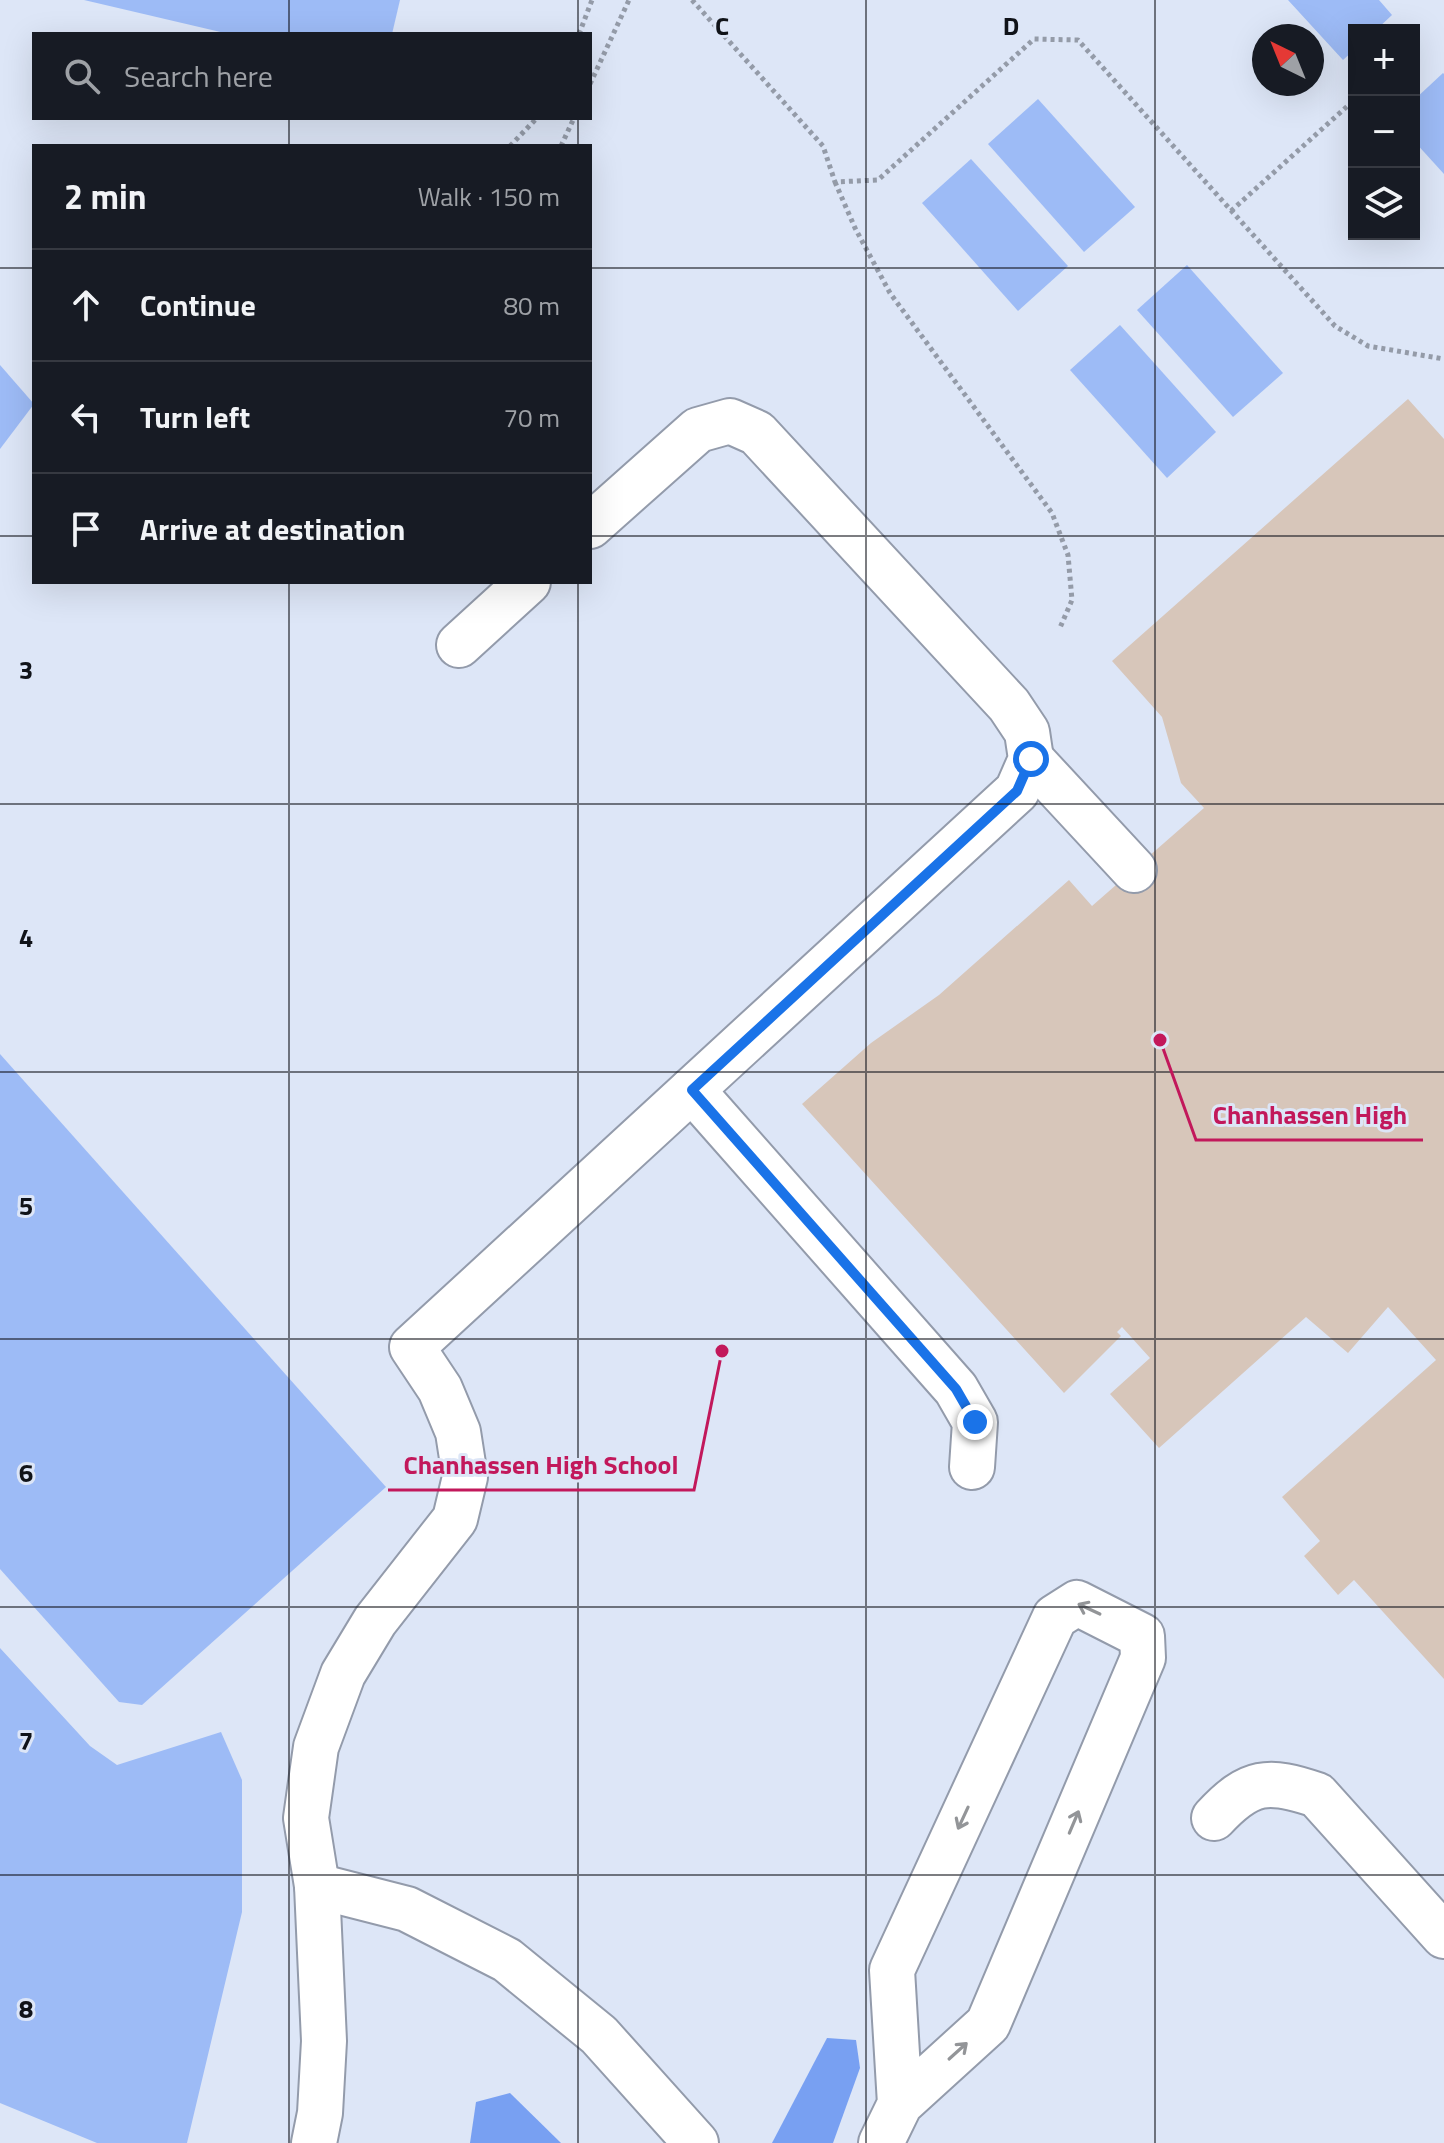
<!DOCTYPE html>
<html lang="en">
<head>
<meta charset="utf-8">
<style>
  body { margin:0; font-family:"Titillium Web",sans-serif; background:#20242c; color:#f1f3f6 }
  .controls { position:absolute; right:24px; top:24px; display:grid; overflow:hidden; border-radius:0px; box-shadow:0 8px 32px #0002 }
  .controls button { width:72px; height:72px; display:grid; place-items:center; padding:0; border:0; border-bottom:2px solid #363941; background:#171b24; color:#f1f3f6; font:40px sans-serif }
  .compass { position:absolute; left:1252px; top:24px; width:72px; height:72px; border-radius:50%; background:#171b24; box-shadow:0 8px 32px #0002; rotate:317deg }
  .stop { position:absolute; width:24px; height:24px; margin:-18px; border:6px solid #1a73e8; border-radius:50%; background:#fff }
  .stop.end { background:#1a73e8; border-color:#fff; box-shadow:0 2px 8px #0008 }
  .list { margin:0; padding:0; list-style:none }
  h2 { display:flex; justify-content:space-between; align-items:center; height:104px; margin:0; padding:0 32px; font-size:34px }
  h2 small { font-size:26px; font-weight:400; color:#9ea1a6 }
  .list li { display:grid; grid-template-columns:52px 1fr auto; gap:24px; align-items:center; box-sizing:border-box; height:112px; padding:0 32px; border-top:2px solid #363941 }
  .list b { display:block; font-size:30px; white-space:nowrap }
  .list em { font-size:26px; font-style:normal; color:#9ea1a6 }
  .icon { flex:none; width:44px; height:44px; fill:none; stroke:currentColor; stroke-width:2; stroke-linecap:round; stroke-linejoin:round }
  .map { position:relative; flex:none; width:1444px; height:2143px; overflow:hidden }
  .search { position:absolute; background:#171b24; box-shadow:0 8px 32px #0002; left:32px; top:32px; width:560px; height:88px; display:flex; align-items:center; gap:20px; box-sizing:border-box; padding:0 28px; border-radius:0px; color:#9ea1a6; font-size:30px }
  .panel { position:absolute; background:#171b24; box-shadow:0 8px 32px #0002; left:32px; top:144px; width:560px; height:440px; border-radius:0px }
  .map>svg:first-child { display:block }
  .green { fill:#9dbbf6 }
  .water { fill:#78a0f2 }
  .building { fill:#d7c6ba }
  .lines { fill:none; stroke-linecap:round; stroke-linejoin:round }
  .minor-casing { stroke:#939bab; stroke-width:48 }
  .path { stroke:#949ba8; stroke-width:5; stroke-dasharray:4 4; stroke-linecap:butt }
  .minor { stroke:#fff; stroke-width:44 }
  .oneway { stroke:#939598 }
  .route { stroke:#1a73e8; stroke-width:10 }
  .grid { fill:none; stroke:#101319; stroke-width:2; stroke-opacity:0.55 }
  .grid-label { font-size:26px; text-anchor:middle; font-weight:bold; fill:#101319; stroke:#dde6f7; stroke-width:6; stroke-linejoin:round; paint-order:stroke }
  .leader { fill:none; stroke:#c2185b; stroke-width:3 }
  .callout-dot { fill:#c2185b; stroke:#dde6f7; stroke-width:3 }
  .callout-label { font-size:26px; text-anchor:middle; font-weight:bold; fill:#c2185b; stroke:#dde6f7; stroke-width:6; stroke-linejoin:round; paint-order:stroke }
</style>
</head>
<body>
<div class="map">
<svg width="1444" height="2143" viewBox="0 0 1444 2143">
  <rect width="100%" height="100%" fill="#dde6f7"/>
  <g class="green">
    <path d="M84,0H400L392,34H229Z"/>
    <path d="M1288,0H1379L1392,15L1376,30H1354V50L1343,60Z"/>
    <path d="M1443,73L1444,74V174L1414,141V100Z"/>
    <path d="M1038,99L1135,207L1084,252L988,144Z"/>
    <path d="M971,159L1068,266L1018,311L922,203Z"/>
    <path d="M1187,265L1283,373L1233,417L1137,310Z"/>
    <path d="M1120,325L1216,432L1167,478L1070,370Z"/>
    <path d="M0,365L34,404L0,449Z"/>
    <path d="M0,1054L386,1487L142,1705L119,1702L0,1569Z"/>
    <path d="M0,1648L90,1746L117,1765L221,1732L242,1780V1912L187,2143H97L0,2103Z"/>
  </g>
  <g class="water">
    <path d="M827,2038L856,2040L860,2068L833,2143H772Z"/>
    <path d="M510,2093L561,2143H470L476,2102Z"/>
  </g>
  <path class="building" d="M1408,399L1444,439V1679L1354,1580L1338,1595L1304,1556L1320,1541L1282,1497L1436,1360L1388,1307L1348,1353L1306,1317L1159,1448L1110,1394L1150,1358L1122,1327L1117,1332L1121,1336L1064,1393L802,1104L871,1043L939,995L1069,880L1092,906L1204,808L1181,783L1162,717L1112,661Z"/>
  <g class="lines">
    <g class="minor-casing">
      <g id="minor">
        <path d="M459,645L528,582"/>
        <path d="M1031,759L1134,870"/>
        <path d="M692,1090L956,1389L975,1422L972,1467"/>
        <path d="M1214,1818C1249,1780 1268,1778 1317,1795L1444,1936"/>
        <path d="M317,1886L407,1909L507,1960L599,2035L696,2143"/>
        <path d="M314,2143L320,2113L324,2041L317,1886L306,1818L316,1747L343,1674L375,1621L455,1519L465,1477L458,1432L440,1389L412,1347L1017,791L1031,759L1027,732L1009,705L757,433L730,421L698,430L590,526"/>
        <path d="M881,2143L900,2104L988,2024L1143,1658L1142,1636L1077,1603L1055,1617L892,1970L900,2104"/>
      </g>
    </g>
    <g class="path">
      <path d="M692,0L823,146L835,182L878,180L1034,39L1078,40L1335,326L1368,346L1444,359"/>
      <path d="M579,34L592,0"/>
      <path d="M590,84L629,0"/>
      <path d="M510,146L537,118"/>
      <path d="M561,146L574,118"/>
      <path d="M835,182L855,228L890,293L1052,513L1068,555L1072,600L1059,630"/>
      <path d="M1231,211L1352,102"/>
    </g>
    <use href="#minor" class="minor"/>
  </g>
  <defs><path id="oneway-shaft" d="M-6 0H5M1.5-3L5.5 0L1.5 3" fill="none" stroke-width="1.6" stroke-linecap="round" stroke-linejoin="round" transform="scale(2)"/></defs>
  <g class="oneway">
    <use href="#oneway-shaft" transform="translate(1089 1609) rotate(-155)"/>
    <use href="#oneway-shaft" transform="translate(963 1818) rotate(115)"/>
    <use href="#oneway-shaft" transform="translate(1074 1822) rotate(-67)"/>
    <use href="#oneway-shaft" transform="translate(958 2051) rotate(-42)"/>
  </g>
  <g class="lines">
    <path class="route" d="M975,1422L956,1389L692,1090L1017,791L1031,759"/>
  </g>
  <path class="grid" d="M289,0V34M578,0V34M866,0V2143M1155,0V2143M289,118V146M578,118V146M0,268H34M590,268H1444M0,536H34M590,536H1444M289,582V2143M578,582V2143M0,804H1444M0,1072H1444M0,1339H1444M0,1607H1444M0,1875H1444"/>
  <g class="grid-label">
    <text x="722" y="35">C</text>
    <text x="1011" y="35">D</text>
    <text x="26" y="679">3</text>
    <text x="26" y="947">4</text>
    <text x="26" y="1215">5</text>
    <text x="26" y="1482">6</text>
    <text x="26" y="1750">7</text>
    <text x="26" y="2018">8</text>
  </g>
  <path class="leader" d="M1160 1040L1196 1140H1423M722 1351L694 1490H388"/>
  <g class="callout-dot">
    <circle cx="1160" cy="1040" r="8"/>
    <circle cx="722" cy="1351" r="8"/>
  </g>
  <g class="callout-label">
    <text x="1310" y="1124">Chanhassen High</text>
    <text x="541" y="1474">Chanhassen High School</text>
  </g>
</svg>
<div class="controls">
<button>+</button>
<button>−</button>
<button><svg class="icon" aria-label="layers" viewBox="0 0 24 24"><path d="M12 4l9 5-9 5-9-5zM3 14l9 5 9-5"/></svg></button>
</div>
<svg class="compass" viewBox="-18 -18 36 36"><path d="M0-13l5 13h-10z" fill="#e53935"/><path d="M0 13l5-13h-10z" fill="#9ea1a6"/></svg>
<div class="stop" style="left:1031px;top:759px"></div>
<div class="stop end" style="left:975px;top:1422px"></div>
<div class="search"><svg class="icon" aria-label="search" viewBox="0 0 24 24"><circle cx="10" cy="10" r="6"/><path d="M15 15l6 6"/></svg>Search here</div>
<section class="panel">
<h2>2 min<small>Walk · 150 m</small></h2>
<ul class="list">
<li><svg class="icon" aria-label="ahead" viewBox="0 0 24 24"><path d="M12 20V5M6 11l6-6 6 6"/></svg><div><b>Continue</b></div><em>80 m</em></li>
<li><svg class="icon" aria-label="left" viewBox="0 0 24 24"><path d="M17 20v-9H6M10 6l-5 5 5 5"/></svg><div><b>Turn left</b></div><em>70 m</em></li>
<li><svg class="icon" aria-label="arrive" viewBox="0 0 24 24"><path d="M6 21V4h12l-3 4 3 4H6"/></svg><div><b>Arrive at destination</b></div></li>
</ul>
</section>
</div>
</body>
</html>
